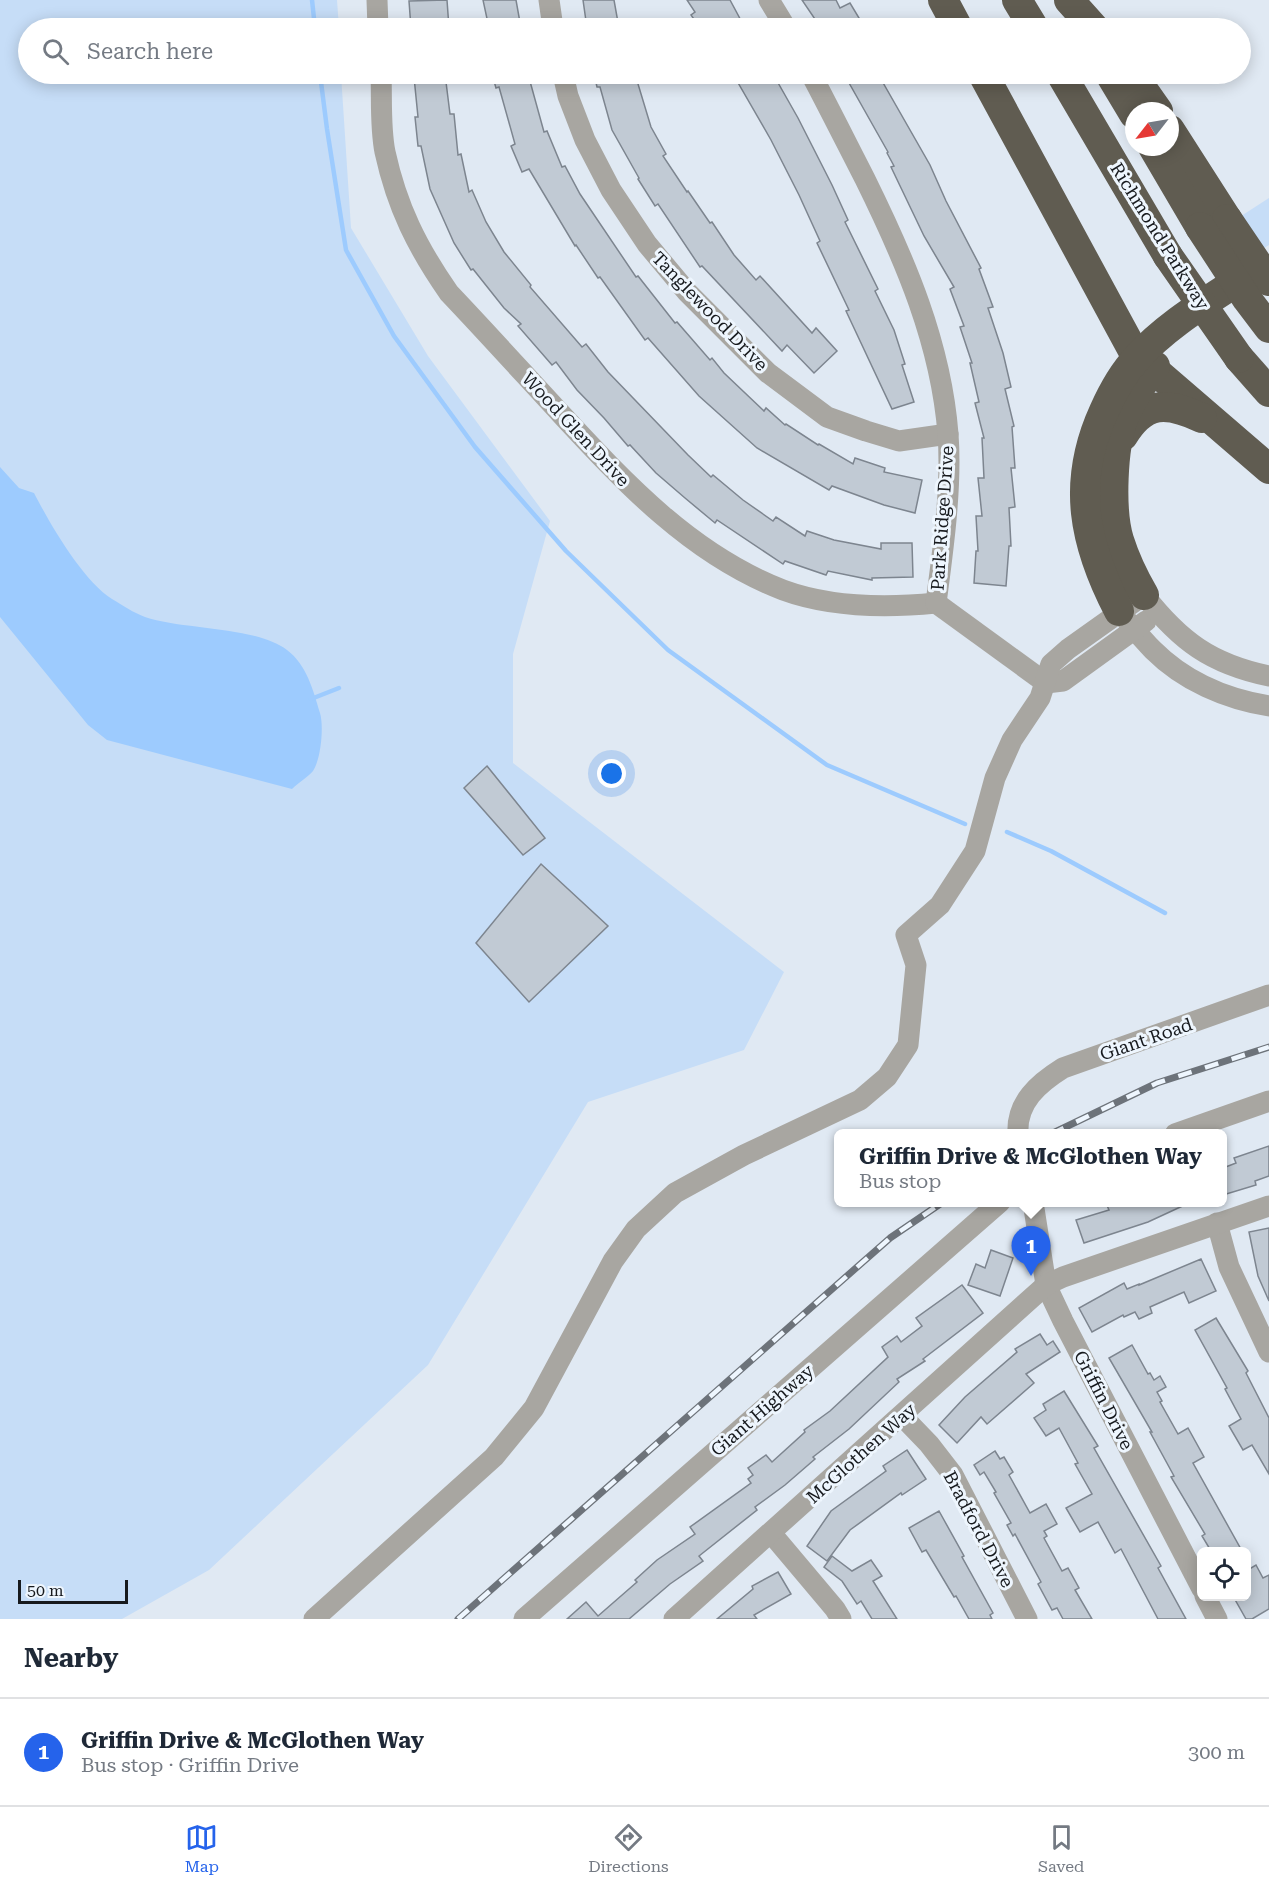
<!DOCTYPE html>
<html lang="en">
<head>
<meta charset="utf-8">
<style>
  body { margin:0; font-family:"Roboto Serif",serif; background:#f2f2f3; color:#1f2937 }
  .controls { position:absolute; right:18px; bottom:18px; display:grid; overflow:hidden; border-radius:9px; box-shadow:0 3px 15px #0003 }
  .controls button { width:54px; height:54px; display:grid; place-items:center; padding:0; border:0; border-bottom:2px solid #e0e1e3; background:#fff; color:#1f2937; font:30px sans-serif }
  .compass { position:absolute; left:1125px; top:102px; width:54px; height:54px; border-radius:50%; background:#fff; box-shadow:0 3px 15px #0003; rotate:239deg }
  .scale { position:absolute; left:18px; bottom:15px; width:110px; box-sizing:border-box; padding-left:6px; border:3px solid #171a1e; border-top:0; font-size:16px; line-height:21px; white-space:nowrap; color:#171a1e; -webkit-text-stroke:4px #eef6fe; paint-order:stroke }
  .you { position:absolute; left:612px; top:774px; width:21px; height:21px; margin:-15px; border:4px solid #fff; border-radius:50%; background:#1a73e8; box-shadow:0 0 0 9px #1a73e833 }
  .badge { display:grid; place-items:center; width:39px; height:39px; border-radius:50%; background:#2563eb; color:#fff; font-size:20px; font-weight:700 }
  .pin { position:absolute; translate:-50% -50px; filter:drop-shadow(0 2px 3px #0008) }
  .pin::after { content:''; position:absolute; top:32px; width:21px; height:18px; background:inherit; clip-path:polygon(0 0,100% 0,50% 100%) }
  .popup { position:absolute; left:834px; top:1129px; width:393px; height:78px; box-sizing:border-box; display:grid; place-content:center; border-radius:9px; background:#fff; filter:drop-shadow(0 2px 4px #0005); font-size:20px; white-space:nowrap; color:#747a83 }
  .popup b { font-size:22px; color:#1f2937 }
  .popup::after { content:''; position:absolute; left:50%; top:100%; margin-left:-12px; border:12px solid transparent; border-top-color:#fff }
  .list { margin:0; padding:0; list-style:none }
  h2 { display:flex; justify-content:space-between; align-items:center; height:78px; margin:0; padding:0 24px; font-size:26px }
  h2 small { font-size:20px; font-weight:400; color:#747a83 }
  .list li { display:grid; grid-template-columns:39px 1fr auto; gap:18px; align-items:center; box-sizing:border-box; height:108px; padding:0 24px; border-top:2px solid #e0e1e3 }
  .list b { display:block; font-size:22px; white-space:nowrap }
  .list p { margin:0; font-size:20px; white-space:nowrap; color:#747a83 }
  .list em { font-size:20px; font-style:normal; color:#747a83 }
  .icon { flex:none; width:33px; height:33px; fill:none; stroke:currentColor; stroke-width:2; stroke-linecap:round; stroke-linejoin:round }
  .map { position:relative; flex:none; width:1269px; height:1619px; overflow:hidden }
  .search { position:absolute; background:#fff; box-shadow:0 3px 15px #0003; left:18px; right:18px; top:18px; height:66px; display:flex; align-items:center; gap:15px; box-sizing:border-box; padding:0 21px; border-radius:33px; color:#747a83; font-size:22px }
  .sheet { height:186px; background:#fff }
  nav { display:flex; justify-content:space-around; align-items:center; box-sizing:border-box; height:84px; border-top:2px solid #e0e1e3; background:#fff; font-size:16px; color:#747a83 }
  nav a { display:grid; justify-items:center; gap:3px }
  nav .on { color:#2563eb }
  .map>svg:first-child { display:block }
  .green { fill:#c6ddf7 }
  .water { fill:#9dcbfe }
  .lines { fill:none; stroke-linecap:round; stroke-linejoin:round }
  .stream { stroke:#9dcbfe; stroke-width:4.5 }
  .building { fill:#c1cad4; stroke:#7d858f; stroke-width:1.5 }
  .minor { stroke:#a8a6a1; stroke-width:21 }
  .highway { stroke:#605c51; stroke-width:30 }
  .rail-casing { stroke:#6d737a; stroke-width:7 }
  .rail { stroke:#eef6fe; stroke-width:4.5; stroke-dasharray:14; stroke-linecap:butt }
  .highway-bridge { stroke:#605c51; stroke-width:30 }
  .labels { text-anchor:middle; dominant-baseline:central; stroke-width:6; stroke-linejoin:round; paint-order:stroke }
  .street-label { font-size:18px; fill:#171a1e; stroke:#eef6fe }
</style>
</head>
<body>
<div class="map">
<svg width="1269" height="1619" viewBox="0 0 1269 1619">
  <rect width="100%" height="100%" fill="#e0e9f3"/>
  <g class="green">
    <path d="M0,0H337L339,28H28V74H341L351,228L428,356L550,521L513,654V763L784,972L744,1050L588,1102L428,1365L209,1570L122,1619H0Z"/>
    <path d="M1269,198V245L1256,253L1235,220Z"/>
  </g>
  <path class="water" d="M0,467L19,488L34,493C50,524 83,581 112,599C122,605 134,613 145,617C183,630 255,626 287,650C307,665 313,690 320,713C324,726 321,759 313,771C308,777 298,783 292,789L107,740L88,725L0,617Z"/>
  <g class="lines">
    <g class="stream">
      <path d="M312,0L315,28"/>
      <path d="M320,74L327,129L346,250L394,336L475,447L566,551L668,650L827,765L965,824"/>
      <path d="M311,699L339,688"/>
      <path d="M1007,832L1051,851L1165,913"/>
    </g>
  </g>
  <g class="building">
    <path d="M447,0L449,28H411L409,1Z"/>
    <path d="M483,0H516L521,28H489Z"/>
    <path d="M583,0H614L619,28H587Z"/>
    <path d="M687,0H730L745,28H700L691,15L695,12Z"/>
    <path d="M802,0H836L840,8L850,3L865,28H821Z"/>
    <path d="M445,74L450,114H454L458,155L461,154L469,192L472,190L486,222L504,252L531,285L530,287L582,347L586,344L608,372L688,455L711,477L713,475L743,500L773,521L776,517L805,536L807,531L834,540L881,549V543H912L913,577L872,578V580L828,571L826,575L785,561L783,564L717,520L715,523L685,498L656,473L630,445L628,446L604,418L577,390L556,362L552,365L518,326L521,324L504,308L473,269L471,270L454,243L430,189L421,146H418L415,117H418L414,77Z"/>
    <path d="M492,74H528L544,132L547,131L562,167L565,166L580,194L636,277L638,276L675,323L677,322L710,360L712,358L724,373L764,411L766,408L785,425L786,424L818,445L819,444L853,464L855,458L885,468L884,472L922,480L915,513L884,505L832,486L829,490L757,448L699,396L648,338L645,340L600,277L598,278L576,245L575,246L529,169L522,172L511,146L515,144L499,87L496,88Z"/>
    <path d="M594,74H635L651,127L666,154L663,156L687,192L688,191L710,223L712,222L734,255L756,280L760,276L812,333L816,328L837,351L814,373L787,345L782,351L702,266L700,267L658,204L655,206L638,179L639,178L612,130L600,87H597Z"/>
    <path d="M733,74H773L798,118L832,185L848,220L845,222L878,289L875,291L894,330L905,364L902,365L914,402L892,409L846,311L849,310L817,243L820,241L799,195L771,140Z"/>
    <path d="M844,74H878L930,165L946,201L981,268L979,269L993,307L988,308L1003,353L1011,387L1005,389L1014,426L1012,427L1015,468H1011L1015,507L1009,508L1011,546H1009L1006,586L974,583L976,551H978L976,516H982L978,478H984L982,438H984L975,403L979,402L970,363H972L960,327L964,326L950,289L954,287L924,236L891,167L894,166L887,153L888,152Z"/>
    <path d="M487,766L545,838L523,855L464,788Z"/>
    <path d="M541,864L608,926L529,1002L476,943Z"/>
    <path d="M1269,1146V1176L1255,1181L1256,1185L1223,1195V1168L1236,1163L1234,1158Z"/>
    <path d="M1106,1203H1189L1148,1222L1084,1243L1076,1220L1109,1210Z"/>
    <path d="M1269,1228V1301L1258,1276L1249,1232Z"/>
    <path d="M991,1250L1013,1258L1000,1296L968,1285L976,1264L985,1268Z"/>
    <path d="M1201,1259L1216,1291L1189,1303L1184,1292L1150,1307L1152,1313L1139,1319L1135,1312L1124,1317L1123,1315L1092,1332L1079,1308L1124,1283L1127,1289L1139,1284V1285Z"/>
    <path d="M962,1285L983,1313L923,1359L925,1361L897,1379L899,1382L849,1429L813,1457L815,1459L785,1485L755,1507L757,1510L699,1556L703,1561L670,1584L629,1619H567L586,1602L598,1616L637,1582L635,1580L657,1560L695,1534L690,1527L751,1483L748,1479L753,1475L748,1468L766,1455L772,1462L805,1432L804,1430L830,1411L888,1357L882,1347L897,1336L901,1342L922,1326L916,1318Z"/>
    <path d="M1216,1318L1248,1371L1246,1373L1269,1418V1474L1252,1445L1243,1450L1229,1426L1241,1419L1225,1389L1227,1388L1195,1330Z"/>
    <path d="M1040,1334L1047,1345L1053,1341L1060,1352L1026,1374L1034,1383L987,1424L981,1417L957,1443L939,1425L965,1397L1017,1352L1015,1349Z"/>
    <path d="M1132,1345L1148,1374L1150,1373L1154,1380L1160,1376L1166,1387L1157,1392L1162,1401L1160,1402L1178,1434L1188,1428L1204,1457L1193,1463L1242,1551H1211L1202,1536L1205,1534L1171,1477L1174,1476L1150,1432H1152L1109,1358Z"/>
    <path d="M1064,1391L1098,1446L1094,1448L1161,1566L1158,1568L1186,1619H1158L1121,1549L1115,1553L1098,1522L1080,1532L1066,1508L1092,1494L1075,1464L1078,1463L1059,1428L1046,1436L1034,1418L1046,1410L1043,1404Z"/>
    <path d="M907,1450L926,1479L902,1495L901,1493L850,1530L827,1561L807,1546L831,1511L886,1471L883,1466Z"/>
    <path d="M995,1451L1000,1459L1004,1457L1013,1472L1009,1475L1030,1513L1046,1504L1057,1524L1044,1531L1047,1536L1044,1538L1062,1571L1068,1568L1079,1588L1075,1590L1092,1619H1063L1057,1608L1052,1610L1038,1584L1041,1582L1015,1534L1013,1536L1007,1525L1011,1523L994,1493L996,1492L984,1472L980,1475L974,1465Z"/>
    <path d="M939,1511L964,1556L962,1557L993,1613L990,1615L992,1619H969L956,1596L954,1597L926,1550L922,1552L909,1528Z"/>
    <path d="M832,1556L852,1571L871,1560L882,1576L873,1581L897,1619H872L861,1601L857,1604L842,1581L824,1567Z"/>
    <path d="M1256,1565L1263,1578L1269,1575V1609L1252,1619H1246L1233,1596H1246V1571Z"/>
    <path d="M778,1572L791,1594L754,1615L757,1619H717L753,1589L752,1586Z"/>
  </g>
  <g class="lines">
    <g class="minor">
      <path d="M377,0L378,28"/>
      <path d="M549,0L553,28"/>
      <path d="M769,0L786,28"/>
      <path d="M381,74C382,99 380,127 385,152C397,207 417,247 449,293C487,333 524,374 561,414C626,484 692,555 783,590C832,608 886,608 936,603"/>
      <path d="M563,74L568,96L585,140L611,190L647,244L687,292L768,373L827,417L866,431L899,441L948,434"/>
      <path d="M811,74C829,108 847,144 865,179C905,260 941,343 948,434C952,487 943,550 936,603"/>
      <path d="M936,603L1046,683"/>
      <path d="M1119,611C1130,624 1141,638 1153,650C1184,681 1226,699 1269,706"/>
      <path d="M1046,683L1063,681L1146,621"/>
      <path d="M1018,1134C1016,1102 1039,1083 1063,1068L1269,995"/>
      <path d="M1175,1134L1269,1101"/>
      <path d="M1033,1202L1046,1285L1063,1321L1202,1589"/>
      <path d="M1217,1223L1229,1267L1269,1352"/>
      <path d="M902,1416L929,1444L953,1475L1027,1619"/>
      <path d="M771,1533L835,1609L841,1619"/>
      <path d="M1205,1596L1217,1619"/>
      <path d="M314,1619L494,1457L534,1408L613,1261L636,1229L675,1193L744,1155L860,1100L887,1077L908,1045L916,965L906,935L940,905L975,851L995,778L1012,740L1040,698L1051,664L1068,649L1144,595C1180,641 1211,664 1269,676"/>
      <path d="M524,1619L1000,1202"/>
      <path d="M674,1619L1046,1285L1063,1277L1269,1206"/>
    </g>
    <g class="highway">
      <path d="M943,0L958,28"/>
      <path d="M1017,0L1034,28"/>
      <path d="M1069,0L1094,28"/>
      <path d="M983,74L1137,358L1153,369L1269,469"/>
      <path d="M1061,74L1168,256"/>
      <path d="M1110,74L1134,114"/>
      <path d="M1132,74L1158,111"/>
      <path d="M1170,130L1227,219"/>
      <path d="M1153,147L1200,227"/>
      <path d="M1239,358L1269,392"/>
      <path d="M1123,436C1145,400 1167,402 1202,418"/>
      <path d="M1144,595C1134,578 1125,559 1119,540C1110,511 1112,446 1124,417C1132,399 1143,382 1155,366"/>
      <path d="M1119,611C1084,544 1071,483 1104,411C1112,393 1123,373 1137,358C1170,321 1217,296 1257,268"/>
    </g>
    <g class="rail-casing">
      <g id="rail">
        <path d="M1051,1134L1157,1083L1269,1047"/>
        <path d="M458,1619L890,1238L943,1202"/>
      </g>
    </g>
    <use href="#rail" class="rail"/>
    <g class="highway-bridge">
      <path d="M1227,219L1269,281"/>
      <path d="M1200,227L1247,299L1269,328"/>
      <path d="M1168,256L1239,358"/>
    </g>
  </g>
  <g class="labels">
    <g class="street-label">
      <text transform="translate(1160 236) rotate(58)">Richmond Parkway</text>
      <text transform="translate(710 311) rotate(46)">Tanglewood Drive</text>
      <text transform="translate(576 429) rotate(47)">Wood Glen Drive</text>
      <text transform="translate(942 518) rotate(-86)">Park Ridge Drive</text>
      <text transform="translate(1146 1039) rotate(-19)">Giant Road</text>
      <text transform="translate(1104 1400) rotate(63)">Griffin Drive</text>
      <text transform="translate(762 1410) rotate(-41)">Giant Highway</text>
      <text transform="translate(861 1453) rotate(-42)">McGlothen Way</text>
      <text transform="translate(979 1529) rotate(62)">Bradford Drive</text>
    </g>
  </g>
</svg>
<div class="controls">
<button><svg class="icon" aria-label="locate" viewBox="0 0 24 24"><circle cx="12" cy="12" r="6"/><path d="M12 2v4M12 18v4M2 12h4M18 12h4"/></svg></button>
</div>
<svg class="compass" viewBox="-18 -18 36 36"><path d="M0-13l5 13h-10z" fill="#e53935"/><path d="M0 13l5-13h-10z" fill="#747a83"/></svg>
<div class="scale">50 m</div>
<div class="you"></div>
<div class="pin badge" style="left:1031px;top:1276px">1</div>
<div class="popup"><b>Griffin Drive &amp; McGlothen Way</b>Bus stop</div>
<div class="search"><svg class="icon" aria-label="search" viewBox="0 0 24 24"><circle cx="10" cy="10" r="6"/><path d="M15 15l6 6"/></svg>Search here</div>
</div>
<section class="sheet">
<h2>Nearby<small></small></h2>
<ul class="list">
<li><span class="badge">1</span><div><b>Griffin Drive &amp; McGlothen Way</b><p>Bus stop · Griffin Drive</p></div><em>300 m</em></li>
</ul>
</section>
<nav>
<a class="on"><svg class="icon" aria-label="map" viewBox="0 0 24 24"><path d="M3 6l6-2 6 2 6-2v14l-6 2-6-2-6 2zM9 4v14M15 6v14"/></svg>Map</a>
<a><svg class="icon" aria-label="directions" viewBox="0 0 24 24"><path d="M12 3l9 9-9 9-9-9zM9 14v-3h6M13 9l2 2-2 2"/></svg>Directions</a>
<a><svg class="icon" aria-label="saved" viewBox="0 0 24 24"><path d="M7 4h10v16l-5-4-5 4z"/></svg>Saved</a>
</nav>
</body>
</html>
